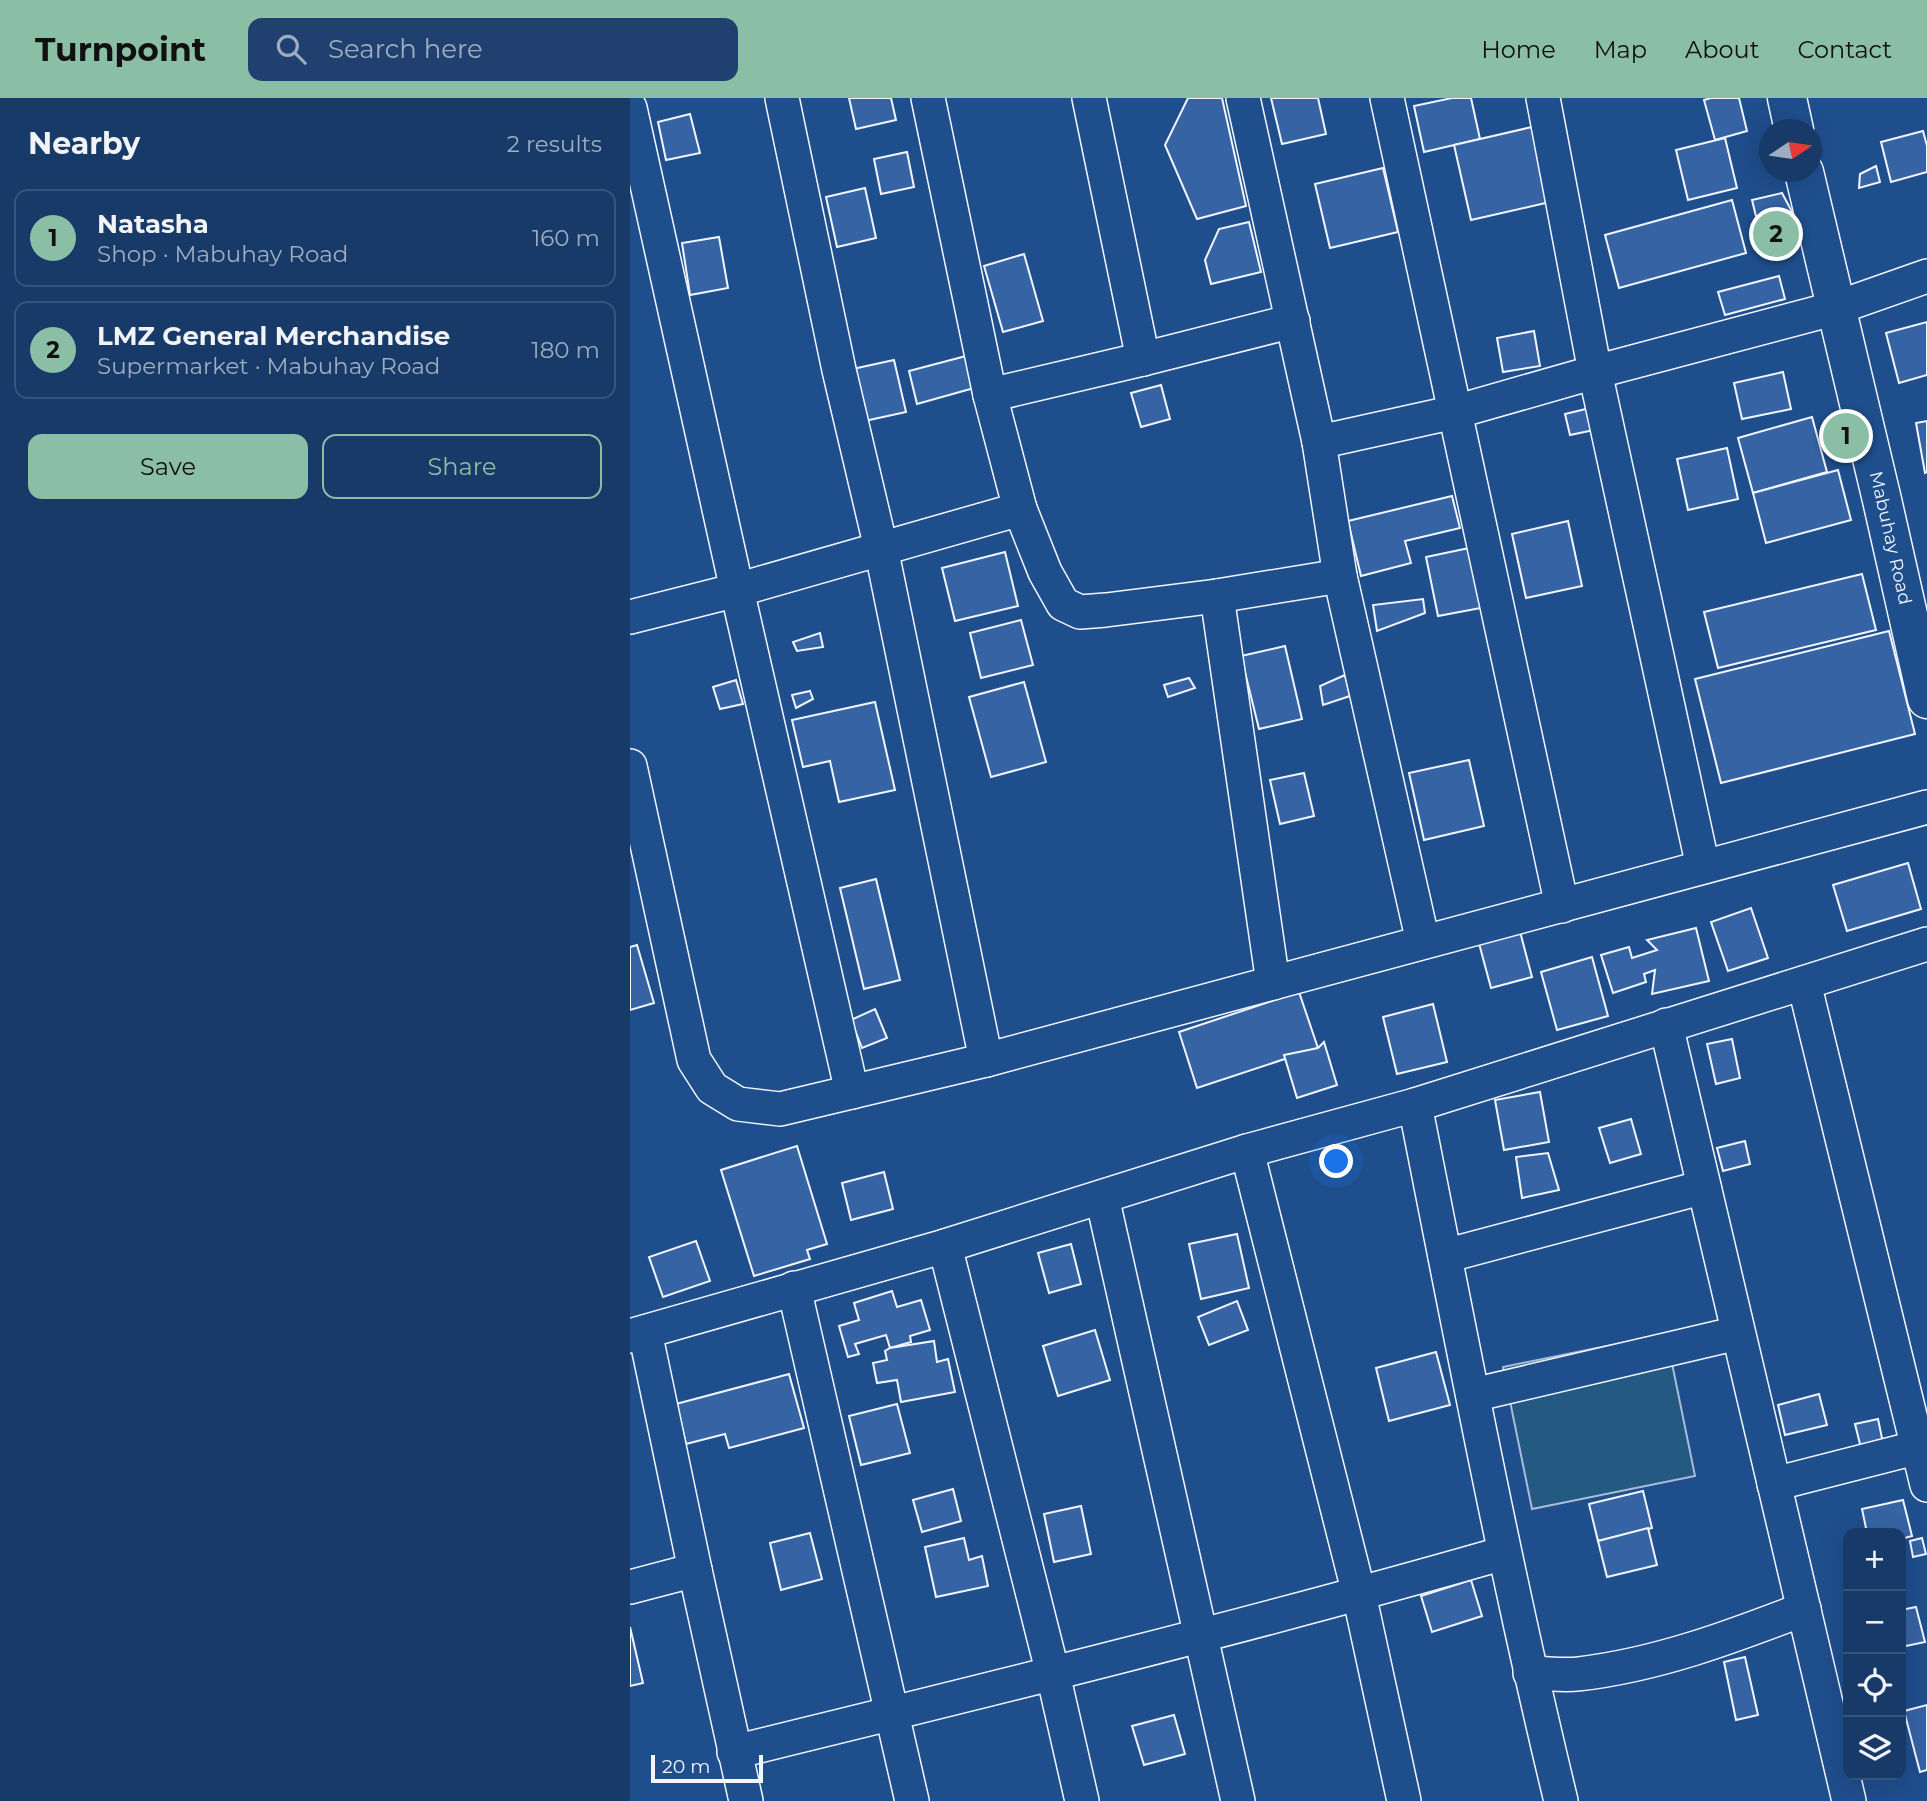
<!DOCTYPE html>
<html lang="en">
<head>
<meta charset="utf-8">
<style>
  body { margin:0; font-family:Montserrat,sans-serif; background:#20416f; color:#f1f3f6 }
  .controls { position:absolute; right:21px; bottom:21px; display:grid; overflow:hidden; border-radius:14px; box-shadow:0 7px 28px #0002 }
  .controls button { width:63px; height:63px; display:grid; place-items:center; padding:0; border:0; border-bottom:2px solid #36547d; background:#173a69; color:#f1f3f6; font:35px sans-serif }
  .compass { position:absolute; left:1129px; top:21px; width:63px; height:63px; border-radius:50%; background:#173a69; box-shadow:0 7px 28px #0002; rotate:77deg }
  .scale { position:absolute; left:21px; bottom:18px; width:112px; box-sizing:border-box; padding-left:7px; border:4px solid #f2f6ff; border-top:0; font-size:19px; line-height:24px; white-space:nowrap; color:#f2f6ff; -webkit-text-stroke:5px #1f4e8c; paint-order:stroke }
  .you { position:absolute; left:707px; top:1064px; width:24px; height:24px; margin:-18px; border:5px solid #fff; border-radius:50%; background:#1a73e8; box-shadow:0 0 0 10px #1a73e833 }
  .badge { display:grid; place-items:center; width:46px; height:46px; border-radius:50%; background:#8abfa5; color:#111; font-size:23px; font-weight:700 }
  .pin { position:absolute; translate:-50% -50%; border:4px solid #fff; box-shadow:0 2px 7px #0006 }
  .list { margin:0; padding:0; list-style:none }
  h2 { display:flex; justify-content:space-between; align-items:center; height:91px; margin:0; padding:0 28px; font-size:30px }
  h2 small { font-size:23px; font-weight:400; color:#9eadc0 }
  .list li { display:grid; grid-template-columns:46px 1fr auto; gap:21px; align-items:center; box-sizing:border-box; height:98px; margin:0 14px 14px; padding:0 14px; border:2px solid #36547d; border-radius:14px }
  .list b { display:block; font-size:26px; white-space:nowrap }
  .list p { margin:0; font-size:23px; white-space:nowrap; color:#9eadc0 }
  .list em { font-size:23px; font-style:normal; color:#9eadc0 }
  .actions { display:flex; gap:14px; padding:21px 28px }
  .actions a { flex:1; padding:16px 0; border:2px solid #8abfa5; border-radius:14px; text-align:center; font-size:24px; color:#8abfa5 }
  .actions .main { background:#8abfa5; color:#111 }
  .icon { flex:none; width:38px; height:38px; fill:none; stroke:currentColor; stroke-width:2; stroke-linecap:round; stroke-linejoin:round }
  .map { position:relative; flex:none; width:1297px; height:1703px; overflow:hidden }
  header { display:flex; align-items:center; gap:42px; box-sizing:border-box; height:98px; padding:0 35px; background:#8abfa5; color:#111 }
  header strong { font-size:33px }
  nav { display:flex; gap:38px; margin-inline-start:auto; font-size:24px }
  .search { width:490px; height:63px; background:#20416f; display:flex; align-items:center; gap:18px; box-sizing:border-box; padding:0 24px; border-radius:14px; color:#9eadc0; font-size:26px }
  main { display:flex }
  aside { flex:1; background:#173a69 }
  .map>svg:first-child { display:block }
  .garden { fill:#245a82; stroke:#a8bbd7; stroke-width:2 }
  .building { fill:#3563a3; stroke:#f2f6ff; stroke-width:2 }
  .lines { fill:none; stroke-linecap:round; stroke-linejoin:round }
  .minor-casing { stroke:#f2f6ff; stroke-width:36 }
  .tertiary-casing { stroke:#f2f6ff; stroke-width:41 }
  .minor { stroke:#1f4e8c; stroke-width:33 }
  .tertiary { stroke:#1f4e8c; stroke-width:38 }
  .labels { text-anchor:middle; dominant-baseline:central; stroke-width:5; stroke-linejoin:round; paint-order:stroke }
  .street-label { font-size:18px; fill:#f2f6ff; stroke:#1f4e8c }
</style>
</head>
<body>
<header>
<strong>Turnpoint</strong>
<div class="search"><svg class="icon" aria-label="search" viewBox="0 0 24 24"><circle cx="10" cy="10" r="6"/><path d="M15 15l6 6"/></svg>Search here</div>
<nav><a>Home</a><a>Map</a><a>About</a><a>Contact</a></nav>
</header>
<main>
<aside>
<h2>Nearby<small>2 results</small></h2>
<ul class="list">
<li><span class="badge">1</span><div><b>Natasha</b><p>Shop · Mabuhay Road</p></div><em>160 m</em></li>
<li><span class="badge">2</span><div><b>LMZ General Merchandise</b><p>Supermarket · Mabuhay Road</p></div><em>180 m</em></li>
</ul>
<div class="actions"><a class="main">Save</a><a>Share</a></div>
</aside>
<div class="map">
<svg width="1297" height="1703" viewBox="0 0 1297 1703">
  <rect width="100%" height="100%" fill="#1f4e8c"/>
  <path class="garden" d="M1036,1236L1065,1378L902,1411L873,1269Z"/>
  <g class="building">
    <path d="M219,0H261L266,22L226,31Z"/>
    <path d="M558,0H592L616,108L567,121L535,47Z"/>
    <path d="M641,0H688L696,36L652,46Z"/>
    <path d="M822,0H841L850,41L794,54L784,8Z"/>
    <path d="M1081,0H1109L1117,33L1085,42L1074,2Z"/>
    <path d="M60,16L70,55L36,62L28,24Z"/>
    <path d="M902,29L920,104L841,122L824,47Z"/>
    <path d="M1293,33L1297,48V74L1261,84L1251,44Z"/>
    <path d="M1095,40L1107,90L1058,102L1046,52Z"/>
    <path d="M277,54L284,89L251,96L244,61Z"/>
    <path d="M1246,68L1250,84L1229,90L1230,76Z"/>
    <path d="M753,70L768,134L700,150L685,86Z"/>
    <path d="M235,90L246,140L207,149L196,99Z"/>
    <path d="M1152,95L1176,140L1134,151L1122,102Z"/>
    <path d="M1102,102L1116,155L989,190L975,137Z"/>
    <path d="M619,124L631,174L581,186L575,162L589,131Z"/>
    <path d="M89,139L98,190L60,197L52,145Z"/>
    <path d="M394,156L413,223L373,234L354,168Z"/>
    <path d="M1149,178L1155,201L1095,217L1088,194Z"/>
    <path d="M1297,224V277L1269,285L1256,235Z"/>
    <path d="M904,233L910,268L873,274L867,240Z"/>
    <path d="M336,258L344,290L287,306L279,273Z"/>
    <path d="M264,262L276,314L230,324L218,272Z"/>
    <path d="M1153,274L1161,311L1112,321L1104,285Z"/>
    <path d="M531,287L540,321L511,329L501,295Z"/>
    <path d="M960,310L964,332L940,337L935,316Z"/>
    <path d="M1182,319L1197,374L1123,395L1108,340Z"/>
    <path d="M1297,323V374L1295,375L1286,325Z"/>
    <path d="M1097,350L1108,401L1058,412L1047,361Z"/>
    <path d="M1208,372L1221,422L1136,445L1123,395Z"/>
    <path d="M822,398L830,430L775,443L781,465L731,478L718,423Z"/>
    <path d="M938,423L952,488L896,500L882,436Z"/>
    <path d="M844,449L856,509L808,518L796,459Z"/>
    <path d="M375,454L388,508L325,523L312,470Z"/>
    <path d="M1232,476L1246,532L1088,570L1074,514Z"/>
    <path d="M793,501L795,515L747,533L743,507Z"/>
    <path d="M391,522L403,567L351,580L340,535Z"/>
    <path d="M1259,533L1285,636L1091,685L1065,581Z"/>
    <path d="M190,535L193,549L167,553L163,544Z"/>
    <path d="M655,548L672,621L629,631L611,558Z"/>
    <path d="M715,577L720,598L693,607L690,588Z"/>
    <path d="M559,580L565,590L538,599L534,587Z"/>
    <path d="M106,582L113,606L90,611L83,589Z"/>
    <path d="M394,584L416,664L361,679L339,599Z"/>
    <path d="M180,593L183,601L166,610L162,597Z"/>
    <path d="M245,604L265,692L209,704L200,663L173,669L162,622Z"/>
    <path d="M839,662L854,728L794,742L779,675Z"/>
    <path d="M674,675L684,718L650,726L640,682Z"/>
    <path d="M1278,765L1291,811L1217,833L1203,787Z"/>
    <path d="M246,781L270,882L234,891L210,790Z"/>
    <path d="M1121,810L1138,860L1098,873L1081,824Z"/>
    <path d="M888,826L902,879L861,890L847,838Z"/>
    <path d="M1066,830L1079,883L1022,896L1025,872L1014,876L1016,884L983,895L971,857L999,849L1002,860L1027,852L1017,842Z"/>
    <path d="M7,847L24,905L0,912V849Z"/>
    <path d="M962,859L978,918L927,932L911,874Z"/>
    <path d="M669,894L688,950L567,990L549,934Z"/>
    <path d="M803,906L817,964L767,976L753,919Z"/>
    <path d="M245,911L257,940L232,950L221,922Z"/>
    <path d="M1102,941L1110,980L1086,986L1077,946Z"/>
    <path d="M694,944L707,987L667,1000L654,957L688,950Z"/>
    <path d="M910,994L919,1044L874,1052L865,1002Z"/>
    <path d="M1001,1021L1011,1056L980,1065L969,1030Z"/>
    <path d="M1115,1043L1120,1066L1093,1073L1087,1050Z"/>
    <path d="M167,1048L197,1146L177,1152L180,1161L124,1178L91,1072Z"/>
    <path d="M918,1055L929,1092L892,1100L886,1059Z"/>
    <path d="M254,1074L263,1111L221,1122L212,1085Z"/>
    <path d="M607,1136L619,1190L571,1201L559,1146Z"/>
    <path d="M66,1143L80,1183L33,1199L19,1159Z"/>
    <path d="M441,1146L451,1186L419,1195L408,1155Z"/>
    <path d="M262,1193L267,1209L291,1202L300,1232L280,1238L281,1244L260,1250L256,1237L225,1246L229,1256L218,1259L209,1228L229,1222L224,1205Z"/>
    <path d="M607,1203L618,1232L579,1247L568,1219Z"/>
    <path d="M465,1232L480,1282L428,1298L413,1248Z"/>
    <path d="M304,1243L307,1264L318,1261L325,1294L271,1304L267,1282L247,1285L243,1265L257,1262L255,1253L260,1250Z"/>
    <path d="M806,1254L820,1307L759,1323L746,1270Z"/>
    <path d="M159,1276L174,1330L99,1350L95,1336L56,1346L46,1306Z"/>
    <path d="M1189,1296L1197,1327L1155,1337L1148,1307Z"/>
    <path d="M267,1306L280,1355L231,1367L219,1318Z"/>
    <path d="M1248,1321L1253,1345L1231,1350L1225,1326Z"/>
    <path d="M323,1391L331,1423L292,1434L283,1402Z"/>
    <path d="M1013,1393L1022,1430L968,1443L959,1406Z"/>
    <path d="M1273,1402L1282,1438L1271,1441V1435H1237L1232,1411Z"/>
    <path d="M451,1408L461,1456L424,1464L414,1416Z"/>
    <path d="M1018,1430L1027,1467L977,1479L968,1443Z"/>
    <path d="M180,1435L192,1481L151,1492L140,1445Z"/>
    <path d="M334,1440L339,1462L352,1458L358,1488L306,1499L295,1449Z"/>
    <path d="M1292,1440L1296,1456L1283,1459L1280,1443Z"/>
    <path d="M841,1482L852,1518L802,1534L791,1498Z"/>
    <path d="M1286,1509L1295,1544L1271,1549V1512Z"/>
    <path d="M0,1529L13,1585L0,1588Z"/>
    <path d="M1115,1559L1128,1617L1106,1622L1094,1564Z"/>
    <path d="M1297,1607V1672L1290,1674L1274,1613Z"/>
    <path d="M544,1617L555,1656L514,1667L502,1628Z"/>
  </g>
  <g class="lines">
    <g class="minor-casing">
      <g id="minor">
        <path d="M152,0L209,272L251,450L356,962"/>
        <path d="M298,0L360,297L390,411L415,474L433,506L450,514L476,512L587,498L710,478"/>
        <path d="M459,0L513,261"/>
        <path d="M613,0L689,344L710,478L793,844"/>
        <path d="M757,0L932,808"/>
        <path d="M913,0L965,274L1073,769"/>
        <path d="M0,10L107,492L222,994"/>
        <path d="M360,297L513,261L663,223"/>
        <path d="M689,344L825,314L965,274L1206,210L1297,178"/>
        <path d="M587,498L643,885"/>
        <path d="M0,519L107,492L390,411"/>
        <path d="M0,668L64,962L82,990L108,1006L150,1011L356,962L1297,709"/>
        <path d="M1174,885L1297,1387"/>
        <path d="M1036,927L1219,1703"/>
        <path d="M785,1007C831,1239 875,1472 931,1703"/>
        <path d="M617,1053L729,1496L774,1703"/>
        <path d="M472,1099L608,1703"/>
        <path d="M315,1148L423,1576L452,1703"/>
        <path d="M815,1158L1074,1089"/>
        <path d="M164,1190L282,1703"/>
        <path d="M15,1234L65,1472L116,1703"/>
        <path d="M0,1238L315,1148L617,1053L785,1007L1297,846"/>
        <path d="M843,1297L1108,1235"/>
        <path d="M1144,1386L1297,1347"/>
        <path d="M0,1489L65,1472"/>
        <path d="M900,1575C916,1575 933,1578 948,1576C1027,1567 1101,1539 1174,1511"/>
        <path d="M104,1654C362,1591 619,1528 874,1455"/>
      </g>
    </g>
    <g class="tertiary-casing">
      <g id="tertiary">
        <path d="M1157,0L1164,32"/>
        <path id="s1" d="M1174,74L1252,402L1297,601"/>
      </g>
    </g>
    <use href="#minor" class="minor"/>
    <use href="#tertiary" class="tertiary"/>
  </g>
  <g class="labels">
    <g class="street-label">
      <text stroke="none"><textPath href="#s1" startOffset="376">Mabuhay Road</textPath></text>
    </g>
  </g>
</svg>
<div class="controls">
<button>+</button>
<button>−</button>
<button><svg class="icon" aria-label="locate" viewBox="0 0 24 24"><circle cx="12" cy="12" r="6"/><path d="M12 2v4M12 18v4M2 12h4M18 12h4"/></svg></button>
<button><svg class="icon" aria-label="layers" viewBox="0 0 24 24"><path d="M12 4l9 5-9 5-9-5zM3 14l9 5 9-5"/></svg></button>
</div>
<svg class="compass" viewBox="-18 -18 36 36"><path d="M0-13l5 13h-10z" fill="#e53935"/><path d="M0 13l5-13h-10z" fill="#9eadc0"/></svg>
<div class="scale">20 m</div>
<div class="you"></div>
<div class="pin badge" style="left:1216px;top:338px">1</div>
<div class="pin badge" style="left:1146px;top:136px">2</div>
</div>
</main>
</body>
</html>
